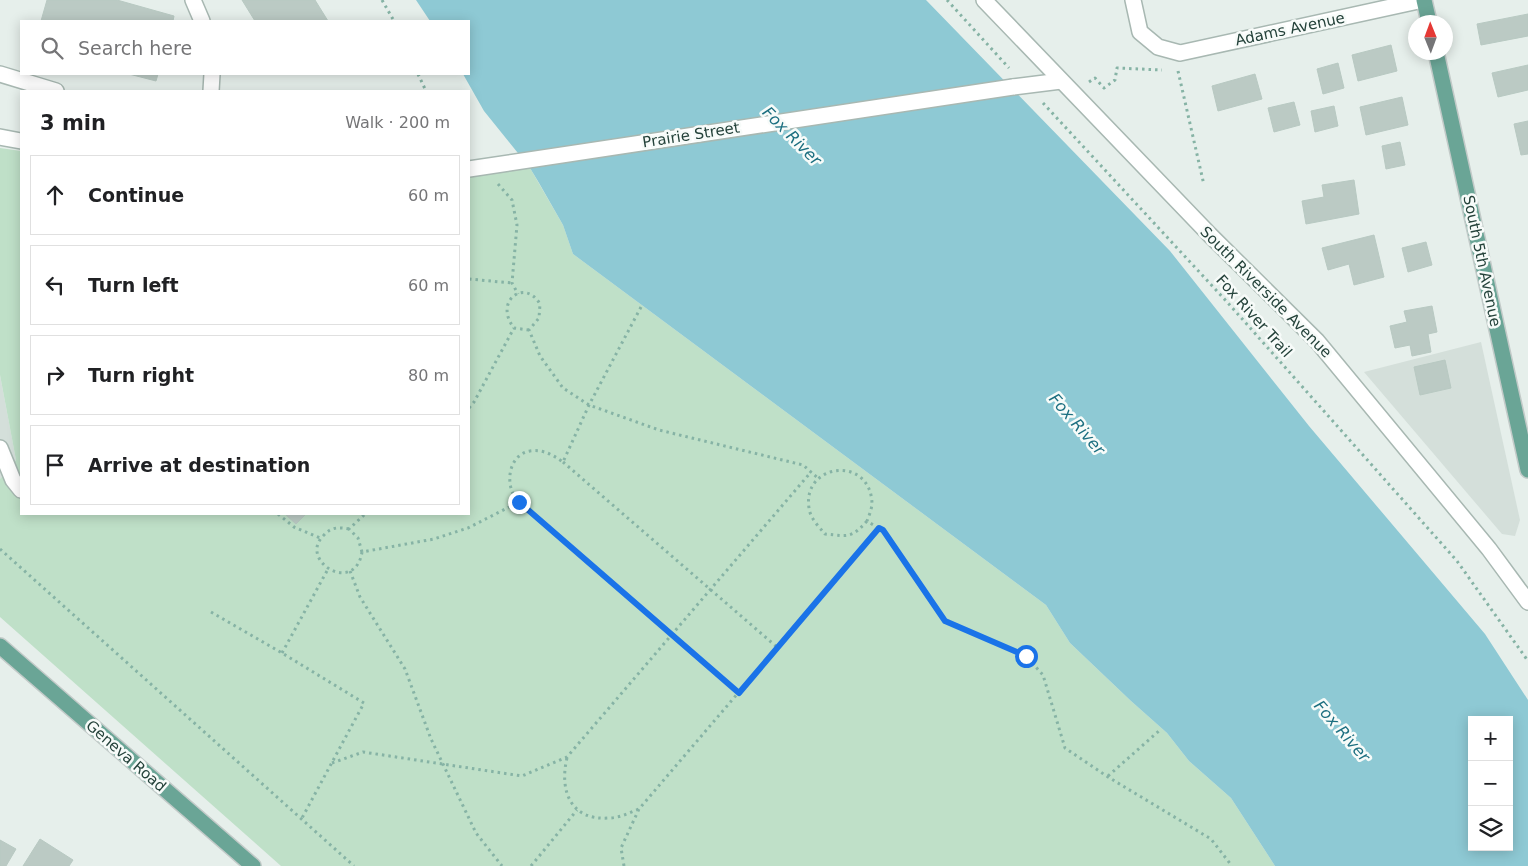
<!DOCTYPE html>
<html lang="en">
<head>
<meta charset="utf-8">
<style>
  body { margin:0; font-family:"DejaVu Sans",sans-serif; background:#f2f2f2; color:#202124 }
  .controls { position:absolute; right:15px; bottom:15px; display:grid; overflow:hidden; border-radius:0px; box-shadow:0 2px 12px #0003 }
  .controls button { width:45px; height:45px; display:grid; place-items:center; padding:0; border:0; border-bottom:1px solid #e0e0e0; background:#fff; color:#202124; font:25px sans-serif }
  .compass { position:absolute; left:1408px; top:15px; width:45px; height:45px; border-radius:50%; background:#fff; box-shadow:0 2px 12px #0003; rotate:359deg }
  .stop { position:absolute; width:15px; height:15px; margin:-11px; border:4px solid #1a73e8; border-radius:50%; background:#fff }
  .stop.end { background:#1a73e8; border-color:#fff; box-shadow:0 1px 5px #0008 }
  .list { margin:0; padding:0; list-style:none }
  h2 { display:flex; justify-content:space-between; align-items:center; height:65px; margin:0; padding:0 20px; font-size:21px }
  h2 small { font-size:16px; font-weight:400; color:#757577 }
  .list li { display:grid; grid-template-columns:32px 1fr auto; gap:15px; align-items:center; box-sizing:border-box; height:80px; margin:0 10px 10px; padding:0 10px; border:1px solid #e0e0e0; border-radius:0px }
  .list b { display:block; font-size:19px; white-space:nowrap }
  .list em { font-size:16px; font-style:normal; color:#757577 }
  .icon { flex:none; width:28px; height:28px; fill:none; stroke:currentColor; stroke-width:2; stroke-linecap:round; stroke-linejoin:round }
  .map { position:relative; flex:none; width:1528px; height:866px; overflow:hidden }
  .search { position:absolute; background:#fff; box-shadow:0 2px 12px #0003; left:20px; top:20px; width:450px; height:55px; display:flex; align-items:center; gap:12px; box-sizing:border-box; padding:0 18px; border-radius:0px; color:#757577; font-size:19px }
  .panel { position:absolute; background:#fff; box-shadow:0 2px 12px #0003; left:20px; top:90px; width:450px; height:425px; border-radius:0px }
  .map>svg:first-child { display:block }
  .built { fill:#d4dfda }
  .green { fill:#bfe0c8 }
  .water { fill:#8ec9d4; fill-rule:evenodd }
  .building { fill:#bbcac4; stroke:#b8c9c2 }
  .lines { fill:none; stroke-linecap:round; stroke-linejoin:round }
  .minor-casing { stroke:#a8b8b2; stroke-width:18 }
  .major-casing { stroke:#c2cac8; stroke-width:18 }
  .path { stroke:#86b3a5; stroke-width:3; stroke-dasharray:2.5 4; stroke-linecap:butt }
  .minor { stroke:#fff; stroke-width:15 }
  .major { stroke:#6aa596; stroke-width:15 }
  .minor-bridge-casing { stroke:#a8b8b2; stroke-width:18; stroke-linecap:butt }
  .minor-bridge { stroke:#fff; stroke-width:15 }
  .route { stroke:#1a73e8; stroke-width:6 }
  .labels { text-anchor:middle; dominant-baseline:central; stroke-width:5; stroke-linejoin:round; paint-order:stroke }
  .street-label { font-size:15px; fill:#24423a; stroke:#f7fbf9 }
  .water-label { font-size:16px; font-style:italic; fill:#1c6f80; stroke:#f7fbf9 }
</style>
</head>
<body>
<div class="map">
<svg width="1528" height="866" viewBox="0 0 1528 866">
  <rect width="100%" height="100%" fill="#e6efeb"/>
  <g class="built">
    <path d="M1481,342L1520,520L1515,536L1502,534L1364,372Z"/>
    <path d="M0,375L16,460L0,479Z"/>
  </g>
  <path class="green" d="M0,148L21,151V514H469V175L530,168L563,225L573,254L1046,605L1070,643L1131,701L1167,733L1189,761L1231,798L1275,866H281L0,617V479L16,460L0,375Z"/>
  <path class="water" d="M416,0H926L1170,251L1309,426L1485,634L1528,700V866H1275L1231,798L1189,761L1167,733L1131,701L1070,643L1046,605L573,254L563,225L539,183L530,168L484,111L463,74H469V21H430ZM1472,720H1509V847H1472Z"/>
  <g class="building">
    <path d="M47,0H117L174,16L173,21H41Z"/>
    <path d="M242,0H315L328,21H255Z"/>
    <path d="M1528,14V36L1481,45L1477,24Z"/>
    <path d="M1391,45L1397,71L1358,81L1352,55Z"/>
    <path d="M1338,63L1344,88L1323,94L1317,69Z"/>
    <path d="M1528,65V90L1498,97L1492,73Z"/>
    <path d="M129,74H158L156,81Z"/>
    <path d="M1255,74L1262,99L1218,111L1212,86Z"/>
    <path d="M1402,97L1408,125L1366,135L1360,107Z"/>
    <path d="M1294,102L1300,125L1274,132L1268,108Z"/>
    <path d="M1334,106L1338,126L1315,132L1311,111Z"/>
    <path d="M1528,121V154L1521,155L1514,124Z"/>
    <path d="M1400,142L1405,165L1386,169L1382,146Z"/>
    <path d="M1354,180L1359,214L1306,224L1302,201L1324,197L1322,185Z"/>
    <path d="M1374,235L1384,277L1354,285L1349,264L1328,270L1322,248Z"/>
    <path d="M1426,242L1432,265L1408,272L1402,248Z"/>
    <path d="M1432,306L1437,332L1428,334L1431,352L1412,356L1410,345L1395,348L1390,326L1407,322L1404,311Z"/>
    <path d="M1445,360L1451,388L1420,395L1414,367Z"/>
    <path d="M285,514H306L296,524Z"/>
    <path d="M40,839L73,860L69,866H23Z"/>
    <path d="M0,840L16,849L6,866H0Z"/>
  </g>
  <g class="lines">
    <g class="minor-casing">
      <g id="minor">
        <path d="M193,0L202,21"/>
        <path d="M984,0L1210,235L1317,341L1489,549L1528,602"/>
        <path d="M1133,0L1140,32L1158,47L1180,53L1423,0"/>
        <path d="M0,74L56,91"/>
        <path d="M1013,87L1061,81"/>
        <path d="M211,91L212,74"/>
        <path d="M0,137L21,141"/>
        <path d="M0,448L13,480L21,490"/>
      </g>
    </g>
    <g class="major-casing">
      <g id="major">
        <path d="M1424,0L1429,22"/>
        <path d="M1436,52L1528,470"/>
        <path d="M0,646L253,866"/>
      </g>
    </g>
    <g class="path">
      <path d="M382,0L394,21"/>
      <path d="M947,0L1009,68"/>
      <path d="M1178,71L1204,185"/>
      <path d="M418,74L426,91"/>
      <path d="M1089,82L1095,78L1104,88L1115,80L1117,68L1162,70"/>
      <path d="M1043,103L1228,303L1457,561L1528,661"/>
      <path d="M498,184L512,200L517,225L512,283L518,294"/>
      <path d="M469,279L512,283"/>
      <path d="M641,307L589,405L563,462C553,455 543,449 530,451C507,455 504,488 519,502L739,693"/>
      <path d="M529,330L514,328C493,301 525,278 540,304L539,318L529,330L540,356L563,388L589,405L659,430L803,465L819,479"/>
      <path d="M469,408L474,402L514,328"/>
      <path d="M563,462L778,648"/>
      <path d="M278,514L294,527L320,538"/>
      <path d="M867,521C851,539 848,536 825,534C819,527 810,518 809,508C802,463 870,455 872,503C872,508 869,516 867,521L883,531L945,621L1026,656L1043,675L1065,748L1108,777L1211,839L1232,866"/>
      <path d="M349,529C339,527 331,527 324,535C297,560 355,596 362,552L434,539L468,528L519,502"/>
      <path d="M0,549L354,866"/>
      <path d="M362,552L358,538L349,529L365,514"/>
      <path d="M350,571L360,597L405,669L431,739L476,833L502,866"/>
      <path d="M211,612L282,653L364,703L302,818"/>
      <path d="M282,653L328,569"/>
      <path d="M567,758C559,791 571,821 609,818C619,818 629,813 639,809"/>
      <path d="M332,763L363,752L522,776L567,757L811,472"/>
      <path d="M1108,776L1160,730"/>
      <path d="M531,866L577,810"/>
      <path d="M624,866L621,848L639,809L879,528"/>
    </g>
    <use href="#minor" class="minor"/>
    <use href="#major" class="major"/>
    <g class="minor-bridge-casing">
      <path id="minor-bridge" d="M469,169L1013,87"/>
    </g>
    <use href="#minor-bridge" class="minor-bridge"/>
  </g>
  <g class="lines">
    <path class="route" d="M519,502L739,693L879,528L883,530L945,621L1026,656"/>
  </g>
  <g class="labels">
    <g class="street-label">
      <text transform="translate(1290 29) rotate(-12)">Adams Avenue</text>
      <text transform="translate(691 135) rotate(-9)">Prairie Street</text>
      <text transform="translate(1482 261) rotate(78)">South 5th Avenue</text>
      <text transform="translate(1266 292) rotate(45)">South Riverside Avenue</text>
      <text transform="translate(1254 316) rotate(48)">Fox River Trail</text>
      <text transform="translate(126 756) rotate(41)">Geneva Road</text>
    </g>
    <g class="water-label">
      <text transform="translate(792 136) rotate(45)">Fox River</text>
      <text transform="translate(1077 424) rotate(49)">Fox River</text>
      <text transform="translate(1342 731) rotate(49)">Fox River</text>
    </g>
  </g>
</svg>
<div class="controls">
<button>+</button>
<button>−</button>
<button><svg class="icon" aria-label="layers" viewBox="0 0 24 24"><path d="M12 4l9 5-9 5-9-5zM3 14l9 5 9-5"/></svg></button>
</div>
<svg class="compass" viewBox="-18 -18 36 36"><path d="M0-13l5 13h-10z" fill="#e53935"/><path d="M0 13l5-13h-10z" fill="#757577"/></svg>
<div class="stop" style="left:1026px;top:656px"></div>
<div class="stop end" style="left:519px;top:502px"></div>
<div class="search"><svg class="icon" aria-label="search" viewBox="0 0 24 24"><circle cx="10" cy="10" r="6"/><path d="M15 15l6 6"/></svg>Search here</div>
<section class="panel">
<h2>3 min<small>Walk · 200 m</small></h2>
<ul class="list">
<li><svg class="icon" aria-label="ahead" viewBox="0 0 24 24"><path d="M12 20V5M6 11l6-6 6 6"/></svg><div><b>Continue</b></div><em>60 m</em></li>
<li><svg class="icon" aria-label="left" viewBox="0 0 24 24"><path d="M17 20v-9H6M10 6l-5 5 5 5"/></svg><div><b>Turn left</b></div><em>60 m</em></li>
<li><svg class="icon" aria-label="right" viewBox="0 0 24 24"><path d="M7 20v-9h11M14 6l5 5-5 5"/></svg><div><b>Turn right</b></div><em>80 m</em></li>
<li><svg class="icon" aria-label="arrive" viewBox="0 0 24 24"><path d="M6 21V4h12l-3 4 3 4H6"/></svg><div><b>Arrive at destination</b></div></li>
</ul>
</section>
</div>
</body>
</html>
